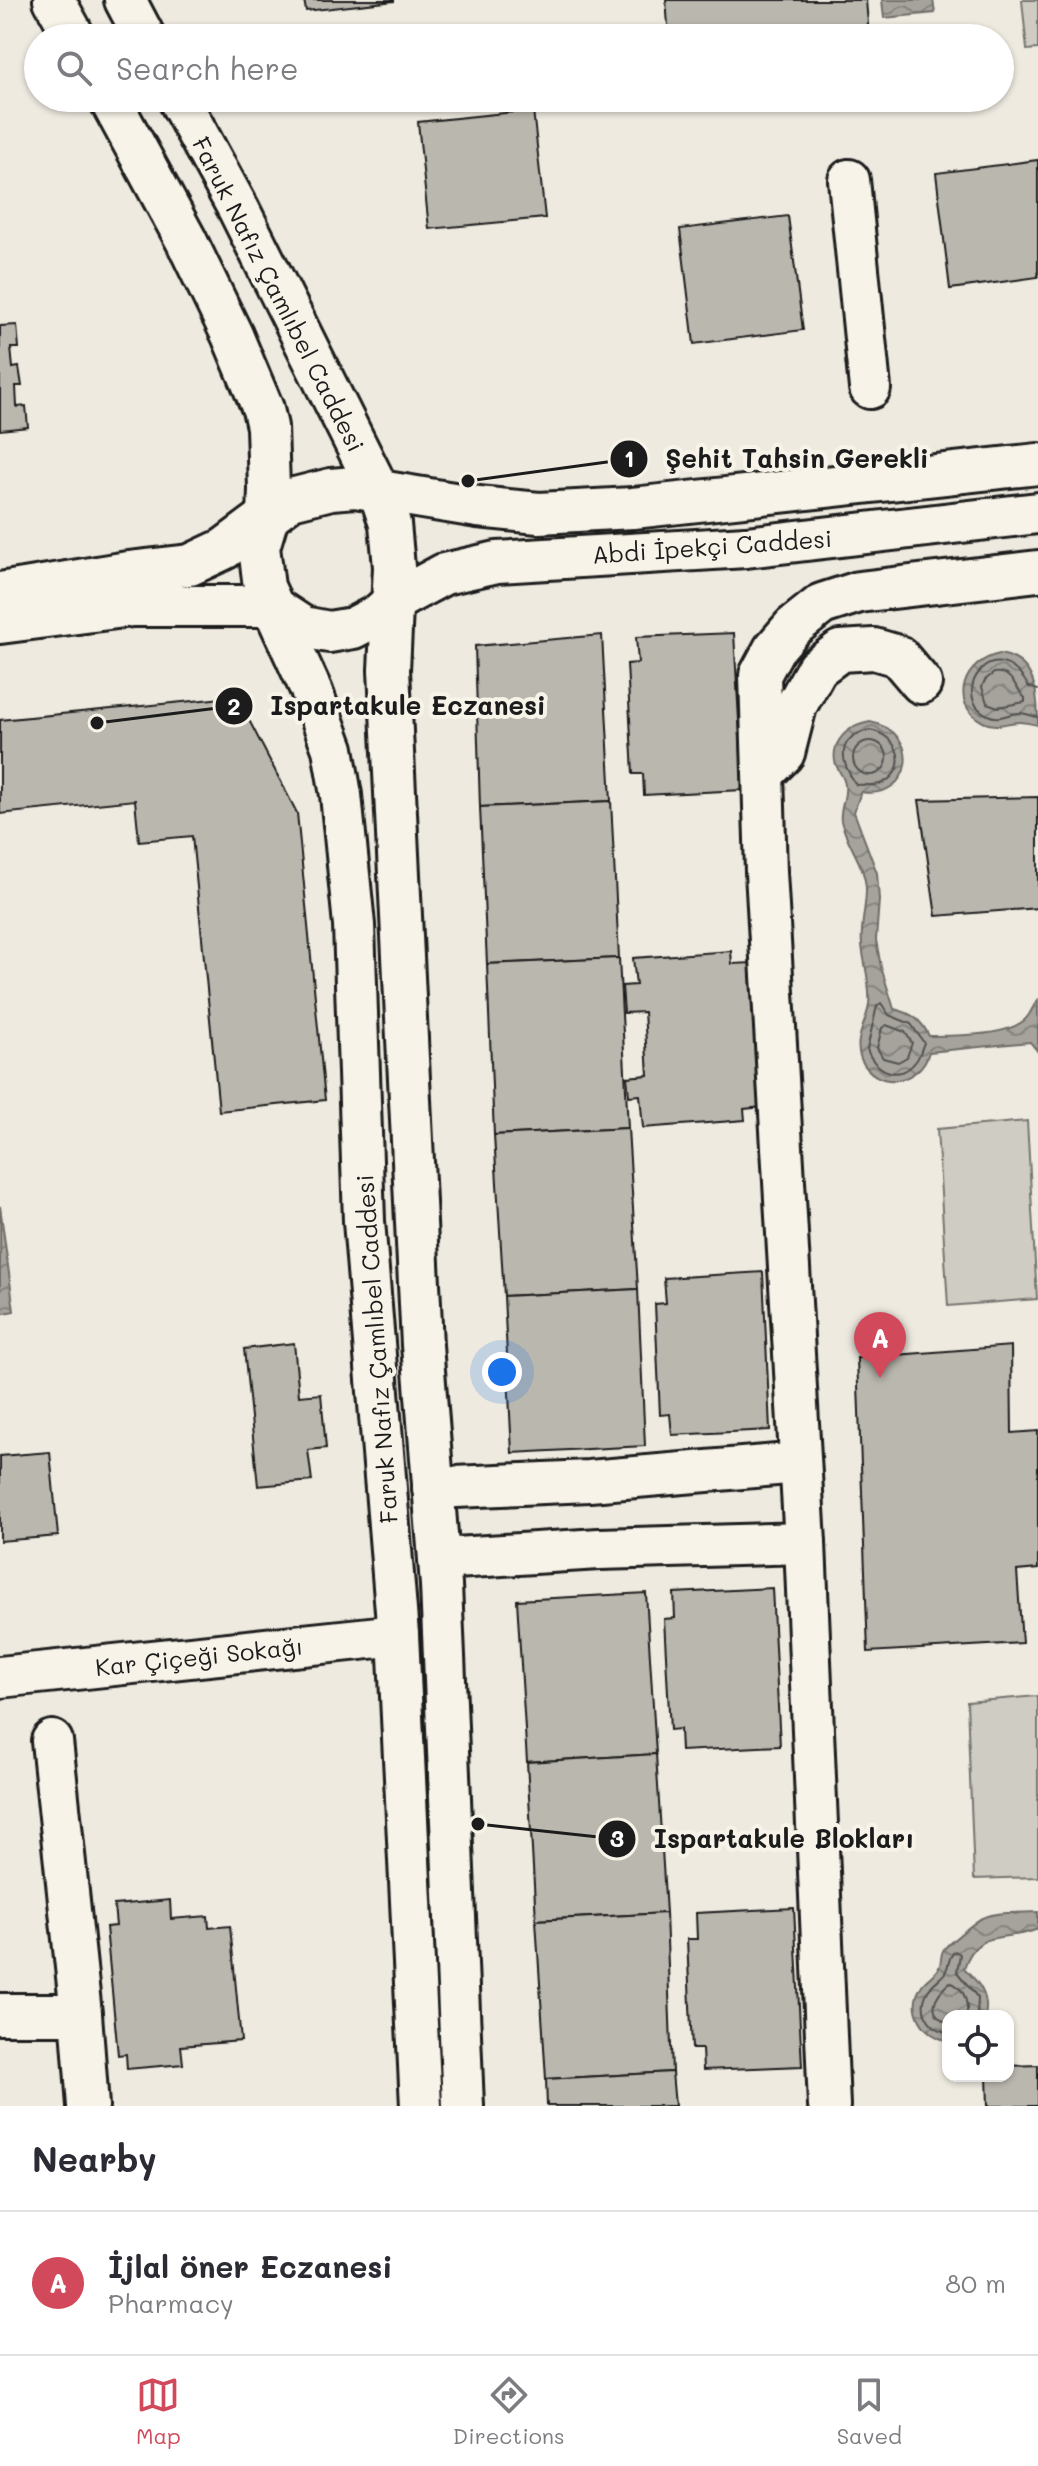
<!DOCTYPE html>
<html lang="en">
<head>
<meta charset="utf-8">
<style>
  body { margin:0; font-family:Mali,sans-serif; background:#f7f7f7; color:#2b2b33 }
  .controls { position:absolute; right:24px; bottom:24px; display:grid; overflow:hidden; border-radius:16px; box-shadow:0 2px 6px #0004 }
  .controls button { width:72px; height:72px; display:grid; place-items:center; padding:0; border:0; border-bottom:2px solid #e1e1e2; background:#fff; color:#2b2b33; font:40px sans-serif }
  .you { position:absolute; left:502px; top:1372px; width:28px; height:28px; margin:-20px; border:6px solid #fff; border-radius:50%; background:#1a73e8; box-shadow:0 0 0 12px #1a73e833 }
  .badge { display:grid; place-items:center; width:52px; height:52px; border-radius:50%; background:#d1495b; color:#fff; font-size:26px; font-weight:700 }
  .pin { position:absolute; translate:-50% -66px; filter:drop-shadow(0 2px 4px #0008) }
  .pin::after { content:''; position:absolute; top:42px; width:28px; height:24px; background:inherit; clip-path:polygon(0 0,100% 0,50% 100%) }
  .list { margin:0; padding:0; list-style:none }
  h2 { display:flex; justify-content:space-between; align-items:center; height:104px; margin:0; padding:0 32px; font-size:34px }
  h2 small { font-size:26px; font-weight:400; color:#7c7c81 }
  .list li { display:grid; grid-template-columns:52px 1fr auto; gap:24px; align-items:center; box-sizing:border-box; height:144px; padding:0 32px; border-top:2px solid #e1e1e2 }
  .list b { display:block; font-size:30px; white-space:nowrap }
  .list p { margin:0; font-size:26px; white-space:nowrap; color:#7c7c81 }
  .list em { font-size:26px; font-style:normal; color:#7c7c81 }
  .icon { flex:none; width:44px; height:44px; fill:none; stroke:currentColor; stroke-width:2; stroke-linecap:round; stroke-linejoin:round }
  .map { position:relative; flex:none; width:1038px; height:2106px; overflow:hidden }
  .search { position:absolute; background:#fff; box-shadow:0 2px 6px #0004; left:24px; right:24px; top:24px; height:88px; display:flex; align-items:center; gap:20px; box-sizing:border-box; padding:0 28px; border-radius:44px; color:#7c7c81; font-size:30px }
  .sheet { height:248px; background:#fff }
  nav { display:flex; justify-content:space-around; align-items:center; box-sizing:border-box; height:112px; border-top:2px solid #e1e1e2; background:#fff; font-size:22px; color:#7c7c81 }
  nav a { display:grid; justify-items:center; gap:4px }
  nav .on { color:#d1495b }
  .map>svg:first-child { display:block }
  .pitch { fill:#cfccc3; stroke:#767470; stroke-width:2 }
  .water { fill:url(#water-waves); stroke:#6f6d69; stroke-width:2 }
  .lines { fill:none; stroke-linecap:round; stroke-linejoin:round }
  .shore { stroke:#535250; stroke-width:2 }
  .building { fill:#bab7af; stroke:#1c1c1c; stroke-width:2 }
  .minor-casing { stroke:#1c1c1c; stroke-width:46 }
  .minor { stroke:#f7f3e8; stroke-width:40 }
  .labels { text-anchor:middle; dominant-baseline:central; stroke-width:8; stroke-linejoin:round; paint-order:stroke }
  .street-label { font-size:24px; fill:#1c1c1c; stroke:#f7f3e8 }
  .leader { fill:none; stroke:#1c1c1c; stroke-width:3 }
  .callout-dot { fill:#1c1c1c; stroke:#f7f3e8; stroke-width:3 }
  .mark-label { font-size:24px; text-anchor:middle; font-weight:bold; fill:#fff }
  .callout-label { font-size:26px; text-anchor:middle; font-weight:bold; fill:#1c1c1c; stroke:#f7f3e8; stroke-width:8; stroke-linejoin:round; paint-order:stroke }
</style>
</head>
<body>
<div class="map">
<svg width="1038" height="2106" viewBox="0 0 1038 2106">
  <defs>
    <pattern id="water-waves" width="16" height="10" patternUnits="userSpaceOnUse" patternTransform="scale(2)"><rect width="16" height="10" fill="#a6a39d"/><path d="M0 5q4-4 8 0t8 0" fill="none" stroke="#86847f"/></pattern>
  </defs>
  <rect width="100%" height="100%" fill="#eeeae0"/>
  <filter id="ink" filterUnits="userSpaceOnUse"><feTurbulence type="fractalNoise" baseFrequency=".0125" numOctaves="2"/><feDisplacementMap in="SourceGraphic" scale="16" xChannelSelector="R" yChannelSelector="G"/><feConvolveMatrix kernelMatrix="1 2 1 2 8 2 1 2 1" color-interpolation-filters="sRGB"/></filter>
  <g filter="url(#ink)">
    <g class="pitch">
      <path d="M1022,0H1038V49L1027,50Z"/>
      <path d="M1027,1121L1037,1299L948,1306L937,1129Z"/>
      <path d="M1038,1696V1877L974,1879L967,1702Z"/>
    </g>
    <g class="water">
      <path d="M882,0H933L935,13L884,18Z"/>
      <path d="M1000,654C1036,660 1038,694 1038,725C1032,724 1025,722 1019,722C1006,722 997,729 983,722C947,703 965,660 1000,654Z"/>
      <path d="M870,722C924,732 913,801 861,792L854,812L877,873L879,900L876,940L881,967L894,1009C911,1013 921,1019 929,1036C952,1036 1014,1037 1028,1016C1032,1011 1033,1005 1038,1000V1052L1030,1042L929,1052C920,1084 876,1092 861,1059C853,1040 866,1024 869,1005C871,985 864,965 862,945C860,927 866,908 866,890C866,866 847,845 841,821C839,809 847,797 845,785C844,773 832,768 835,751C839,733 854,725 870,722Z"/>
      <path d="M0,1206L14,1311L0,1314Z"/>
      <path d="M1038,1912V1929C1005,1943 978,1926 964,1968C978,1982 990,1995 985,2016H948V2041C923,2035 906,2009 922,1985C927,1978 936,1974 939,1967C942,1962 940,1954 944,1949C949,1943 976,1921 982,1918C999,1911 1021,1913 1038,1912Z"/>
    </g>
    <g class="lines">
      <g class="shore">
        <path d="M994,673C1013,671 1014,687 1025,698V702L998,707L987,703L982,687L985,680Z"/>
        <path d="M1038,690L1029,687C994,626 947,696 988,715C999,721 1008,713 1019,713C1025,713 1032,716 1038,717"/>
        <path d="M870,730C898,735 911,768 883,783C874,787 865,784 856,785C841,763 834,737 870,730Z"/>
        <circle cx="870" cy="758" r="17"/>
        <path d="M881,1003L889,1015L911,1024L924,1043C921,1049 920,1056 916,1061C900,1083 874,1071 867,1049L877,1006Z"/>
        <path d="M886,1025L905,1032L912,1043L907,1057L898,1062L883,1058L877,1048L882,1028Z"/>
        <path d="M948,2023C925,2012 935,1995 950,1982C965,1988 968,2001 967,2016"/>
        <path d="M948,2033C927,2027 916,2007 930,1988C934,1982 940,1979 944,1974C950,1966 947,1958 955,1951L960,1954L957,1972L978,1998L977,2016"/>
      </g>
    </g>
    <g class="building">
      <path d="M304,0H394V1L306,11Z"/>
      <path d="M666,0H866L869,36L669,38Z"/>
      <path d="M533,110L545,218L429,229L418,122Z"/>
      <path d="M1038,160V277L950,289L936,173Z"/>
      <path d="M788,216L803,330L694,344L680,229Z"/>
      <path d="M17,325L19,348H11L13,368L19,367L22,386H16L17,407L26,406L28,427L0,430V326Z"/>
      <path d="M734,633L743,790L644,795L643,774H633L627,664L638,663L636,637Z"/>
      <path d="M602,635L611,801L480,807L475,646Z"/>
      <path d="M223,698L250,722L297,813L325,1100L219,1111L192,836L139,841L135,800L0,814V720Z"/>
      <path d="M1038,797V908L936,916L919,800Z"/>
      <path d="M611,801L619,958L487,964L480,807Z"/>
      <path d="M731,951L732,964L753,963L763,1107L744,1109L745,1120L643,1128L640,1095L629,1096L627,1077L648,1075L644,1012L624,1013L622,986L636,985L633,958Z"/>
      <path d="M619,958L628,1128L494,1135L487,964Z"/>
      <path d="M628,1128L638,1289L504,1296L494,1135Z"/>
      <path d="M763,1272L770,1430L672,1435L670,1414L660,1415L655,1304L666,1303L664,1278Z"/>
      <path d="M638,1289L645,1446L512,1453L504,1296Z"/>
      <path d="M294,1343L299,1396L321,1394L326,1448L308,1450L312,1481L258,1486L244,1349Z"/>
      <path d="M1011,1346L1012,1433L1038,1431V1569L1017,1571L1022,1643L868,1652L857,1358Z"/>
      <path d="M50,1452L58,1536L0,1541V1456Z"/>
      <path d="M772,1588L780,1746L681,1751L680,1729L670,1730L664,1619L675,1618L674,1593Z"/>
      <path d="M646,1593L656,1754L527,1762L517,1600Z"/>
      <path d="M656,1754L666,1913L536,1920L527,1762Z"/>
      <path d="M170,1900L171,1919L208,1916L209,1928L230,1926L241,2041L181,2046L183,2064L127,2069L126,2054L118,2055L106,1927L116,1926L114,1905Z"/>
      <path d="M794,1908L802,2066L703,2070L702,2049H692L687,1939H697L696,1913Z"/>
      <path d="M666,1913L672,2072L546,2079L536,1920Z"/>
      <path d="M1038,2065V2106H988L987,2076H1008V2066Z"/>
      <path d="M672,2072L675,2106H547L546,2079Z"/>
    </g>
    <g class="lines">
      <g class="minor-casing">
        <g id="minor">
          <path d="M54,0L75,38"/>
          <path d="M125,0L145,38"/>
          <path d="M109,98L186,240L232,335L263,409L267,427L269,489L268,517L259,547L264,587L312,692L333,749L341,795L354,925L364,1221L398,1635L421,2106"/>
          <path d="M178,98L239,210L379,491L390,524L394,567L389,670L422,1345L441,1585L463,2106"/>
          <path d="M849,180L870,388"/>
          <path d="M0,593L128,572L190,565L224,549L291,499L331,489L355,487L478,507L539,513L633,508L1038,464"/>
          <path d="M271,606L303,627L329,632L353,628L378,615L394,601L444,574L497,562L746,547L1038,513"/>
          <path d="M0,623L132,606H271"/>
          <path d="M764,773L784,753L796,706L817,668L840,651L874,649L898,656L921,683"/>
          <path d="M433,1488L589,1481L800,1463"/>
          <path d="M439,1559L599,1549L805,1543"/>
          <path d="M0,1677L398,1635"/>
          <path d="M52,1741L81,2014L88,2106"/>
          <path d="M0,2014H81"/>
          <path d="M829,2106L805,1543L766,872L760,675L774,649L793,627L822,604L859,592L1038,571"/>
        </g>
      </g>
      <use href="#minor" class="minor"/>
    </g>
  </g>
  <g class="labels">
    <g class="street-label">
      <text transform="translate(279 294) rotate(63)">Faruk Nafız Çamlıbel Caddesi</text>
      <text transform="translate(712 546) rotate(-4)">Abdi İpekçi Caddesi</text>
      <text transform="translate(376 1349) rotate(-94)">Faruk Nafız Çamlıbel Caddesi</text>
      <text transform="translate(199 1656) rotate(-6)">Kar Çiçeği Sokağı</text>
    </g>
  </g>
  <path class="leader" d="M468 481L629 459M97 723L234 706M478 1824L617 1839"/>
  <g class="callout-dot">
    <circle cx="468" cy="481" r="8"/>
    <circle cx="97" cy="723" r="8"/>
    <circle cx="478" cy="1824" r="8"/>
    <circle cx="629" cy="459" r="20"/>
    <circle cx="234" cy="706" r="20"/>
    <circle cx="617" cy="1839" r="20"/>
  </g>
  <g class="mark-label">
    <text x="629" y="467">1</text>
    <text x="234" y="715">2</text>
    <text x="617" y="1847">3</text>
  </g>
  <g class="callout-label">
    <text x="797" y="468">Şehit Tahsin Gerekli</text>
    <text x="408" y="715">Ispartakule Eczanesi</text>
    <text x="784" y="1848">Ispartakule Blokları</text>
  </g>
</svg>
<div class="controls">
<button><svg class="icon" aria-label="locate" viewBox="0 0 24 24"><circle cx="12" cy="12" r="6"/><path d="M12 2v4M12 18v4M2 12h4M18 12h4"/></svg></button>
</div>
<div class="you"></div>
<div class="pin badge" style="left:880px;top:1378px">A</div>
<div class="search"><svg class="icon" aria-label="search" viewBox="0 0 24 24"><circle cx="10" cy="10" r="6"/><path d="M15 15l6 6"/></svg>Search here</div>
</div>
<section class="sheet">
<h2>Nearby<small></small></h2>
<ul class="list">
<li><span class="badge">A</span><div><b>İjlal öner Eczanesi</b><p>Pharmacy</p></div><em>80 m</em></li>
</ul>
</section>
<nav>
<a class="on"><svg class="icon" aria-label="map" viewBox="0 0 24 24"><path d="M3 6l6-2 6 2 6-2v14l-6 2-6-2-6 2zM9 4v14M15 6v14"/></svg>Map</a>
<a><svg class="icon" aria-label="directions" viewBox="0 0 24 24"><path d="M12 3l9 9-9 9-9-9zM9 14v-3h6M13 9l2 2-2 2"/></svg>Directions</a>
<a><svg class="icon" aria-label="saved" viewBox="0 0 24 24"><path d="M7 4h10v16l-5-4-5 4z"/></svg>Saved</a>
</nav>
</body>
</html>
